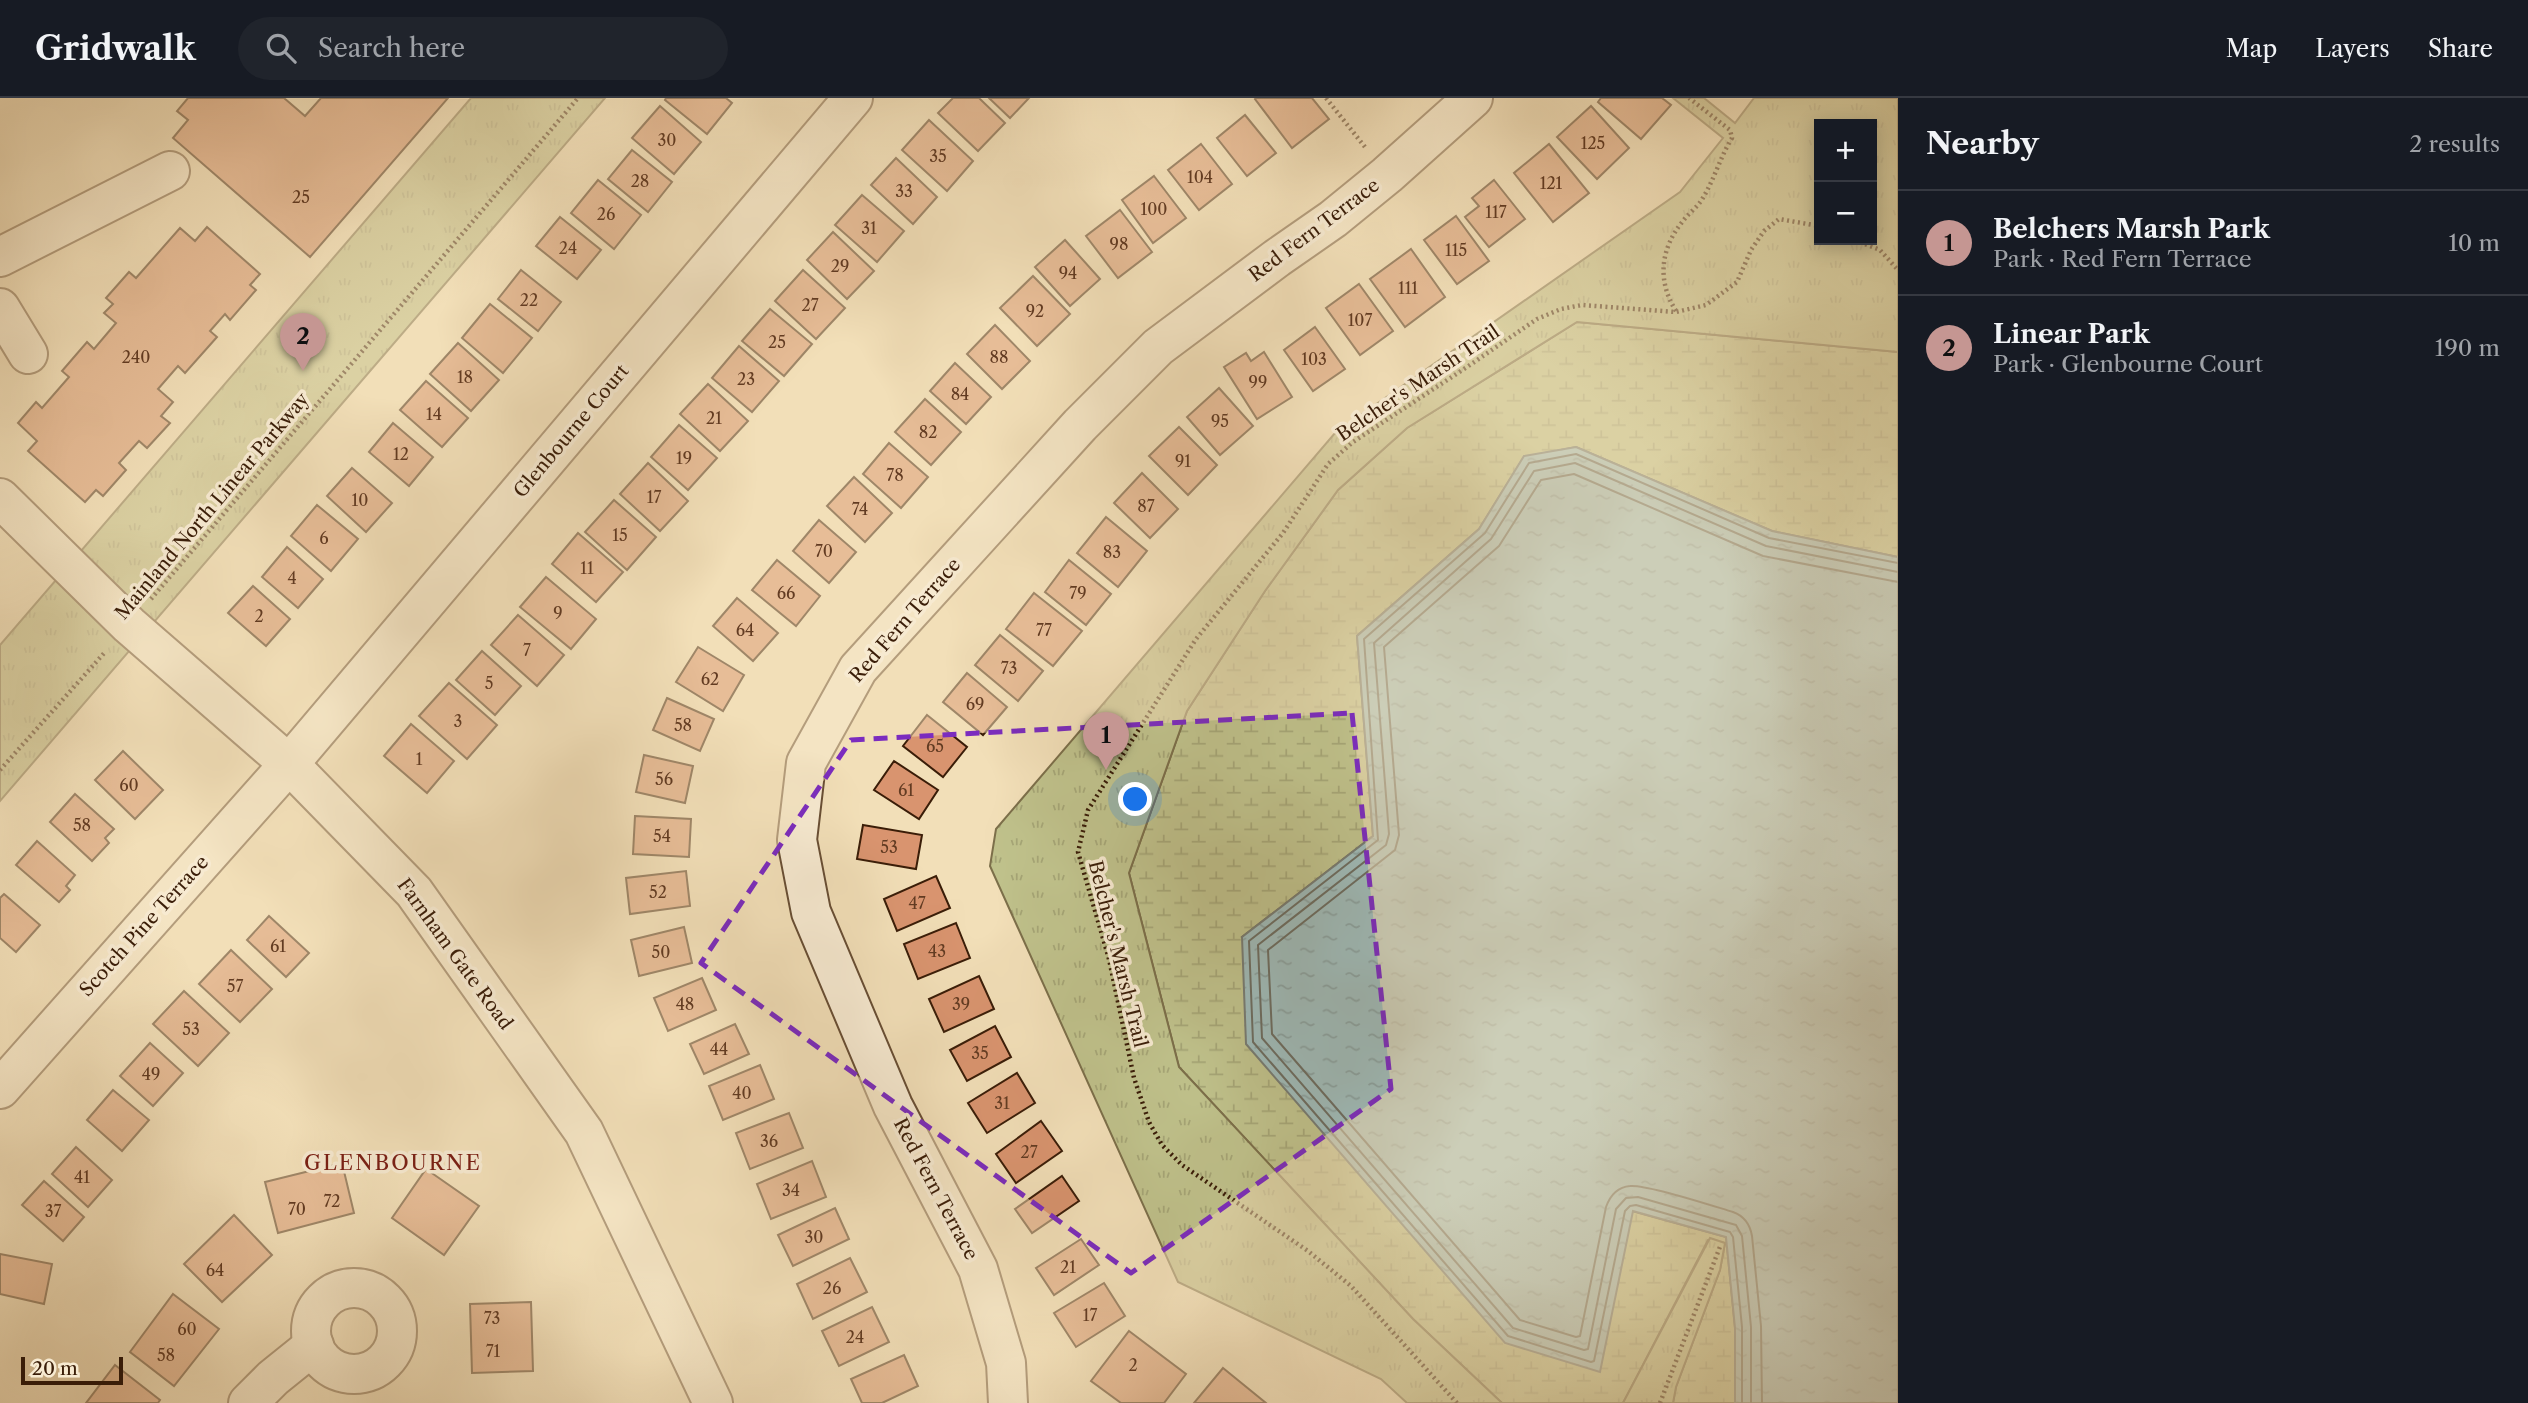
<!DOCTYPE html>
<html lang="en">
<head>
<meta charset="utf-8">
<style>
  body { margin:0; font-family:"Libre Caslon Text",serif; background:#20242c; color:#f1f3f6 }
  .controls { position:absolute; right:21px; top:21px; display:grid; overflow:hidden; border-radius:0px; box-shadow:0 4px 18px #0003 }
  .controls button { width:63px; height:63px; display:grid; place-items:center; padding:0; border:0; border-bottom:2px solid #363941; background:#171b24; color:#f1f3f6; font:35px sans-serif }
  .scale { position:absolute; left:21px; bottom:18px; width:102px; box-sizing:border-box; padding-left:7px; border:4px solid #3a1d08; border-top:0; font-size:19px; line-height:24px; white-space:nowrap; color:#3a1d08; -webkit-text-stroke:5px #f7ead1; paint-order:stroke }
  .you { position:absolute; left:1136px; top:702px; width:24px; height:24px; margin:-18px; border:5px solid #fff; border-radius:50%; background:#1a73e8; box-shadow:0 0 0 10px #1a73e833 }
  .badge { display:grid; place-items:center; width:46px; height:46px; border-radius:50%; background:#c59692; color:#111; font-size:23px; font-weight:700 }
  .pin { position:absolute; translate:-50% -58px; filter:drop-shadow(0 2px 4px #0008) }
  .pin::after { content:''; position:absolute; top:37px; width:24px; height:21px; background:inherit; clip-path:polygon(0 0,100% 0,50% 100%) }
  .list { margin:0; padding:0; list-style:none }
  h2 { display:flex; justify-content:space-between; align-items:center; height:91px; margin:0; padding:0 28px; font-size:30px }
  h2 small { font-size:23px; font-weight:400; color:#9ea1a6 }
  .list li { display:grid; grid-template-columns:46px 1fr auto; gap:21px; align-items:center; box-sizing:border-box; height:105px; padding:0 28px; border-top:2px solid #363941 }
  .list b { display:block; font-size:26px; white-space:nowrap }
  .list p { margin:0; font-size:23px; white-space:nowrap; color:#9ea1a6 }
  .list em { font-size:23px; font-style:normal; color:#9ea1a6 }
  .icon { flex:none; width:38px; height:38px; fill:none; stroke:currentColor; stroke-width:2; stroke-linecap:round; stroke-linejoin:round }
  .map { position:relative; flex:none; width:1898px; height:1305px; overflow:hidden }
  header { display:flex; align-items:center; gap:42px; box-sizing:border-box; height:98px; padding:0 35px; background:#171b24; border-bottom:2px solid #363941 }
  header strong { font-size:33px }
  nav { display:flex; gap:38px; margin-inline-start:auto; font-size:24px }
  .search { width:490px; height:63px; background:#20242c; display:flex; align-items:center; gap:18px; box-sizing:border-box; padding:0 24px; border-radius:38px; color:#9ea1a6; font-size:26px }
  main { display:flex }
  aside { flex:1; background:#171b24 }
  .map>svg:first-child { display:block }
  .wetland { fill:url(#wetland-marsh); stroke:#7c6f4a; stroke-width:2 }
  .park { fill:url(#park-tufts); stroke:#7c6f4a; stroke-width:2; fill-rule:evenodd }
  .water { fill:url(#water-ripples); stroke:#767b72; stroke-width:2 }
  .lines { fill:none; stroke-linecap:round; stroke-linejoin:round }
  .shore { stroke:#6c6c60; stroke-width:2 }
  .building { fill:#d9946f; stroke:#3a1d08; stroke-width:2 }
  .minor-casing { stroke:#684e34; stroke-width:42 }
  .path { stroke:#3a1d08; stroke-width:4.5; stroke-dasharray:2 3.5; stroke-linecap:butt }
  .minor { stroke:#f7ead1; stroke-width:38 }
  .marked { fill:none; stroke:#7b2cbf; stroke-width:5; stroke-dasharray:14 9; stroke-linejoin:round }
  .labels { text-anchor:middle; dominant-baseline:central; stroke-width:7; stroke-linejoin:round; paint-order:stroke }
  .number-label { font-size:16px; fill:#623b22 }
  .street-label { font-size:19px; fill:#3a1d08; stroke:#f7ead1 }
  .neighbourhood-label { font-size:21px; letter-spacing:2px; fill:#7a1f14; stroke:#f7ead1 }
</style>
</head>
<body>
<header>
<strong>Gridwalk</strong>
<div class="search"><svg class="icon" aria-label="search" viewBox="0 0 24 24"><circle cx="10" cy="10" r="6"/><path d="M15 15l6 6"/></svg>Search here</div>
<nav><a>Map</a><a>Layers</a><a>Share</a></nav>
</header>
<main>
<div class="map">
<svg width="1898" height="1305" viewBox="0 0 1898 1305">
  <defs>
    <pattern id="wetland-marsh" width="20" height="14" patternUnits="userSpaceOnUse" patternTransform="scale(1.75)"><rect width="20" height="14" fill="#bfc18b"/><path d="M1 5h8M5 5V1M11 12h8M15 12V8" fill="none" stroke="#a5a576"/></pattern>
    <pattern id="park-tufts" width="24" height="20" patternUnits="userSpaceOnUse" patternTransform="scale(1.75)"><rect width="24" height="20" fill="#bfc18b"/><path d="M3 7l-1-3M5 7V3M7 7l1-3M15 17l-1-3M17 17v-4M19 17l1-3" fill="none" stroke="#a5a576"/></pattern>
    <pattern id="water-ripples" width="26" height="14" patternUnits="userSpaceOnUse" patternTransform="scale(1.75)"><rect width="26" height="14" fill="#9ebab8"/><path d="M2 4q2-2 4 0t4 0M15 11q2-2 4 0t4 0" fill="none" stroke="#899f9d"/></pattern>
  </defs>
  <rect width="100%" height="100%" fill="#f2dfb8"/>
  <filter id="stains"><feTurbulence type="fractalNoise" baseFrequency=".00286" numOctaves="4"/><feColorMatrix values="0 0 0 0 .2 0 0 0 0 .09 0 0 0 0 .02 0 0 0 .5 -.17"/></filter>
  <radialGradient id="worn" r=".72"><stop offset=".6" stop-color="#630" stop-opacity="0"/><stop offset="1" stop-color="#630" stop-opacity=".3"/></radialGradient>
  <path class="wetland" d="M1577,224L1898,254V459L1772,433L1576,349L1524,359L1479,431L1357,538L1373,738L1242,839L1632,1113L1726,1139L1735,1230V1305H1673L1676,1289L1720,1172L1725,1145L1708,1142L1623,1305H1502L1413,1221L1179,969L1129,775L1187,613L1265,493L1338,392L1407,330Z"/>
  <g class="park">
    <path d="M471,0H605L0,703V547Z"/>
    <path d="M1673,0H1704L1735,25L1754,0H1898V254L1577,224L1407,330L1338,392L1265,493L1187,613L1129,775L1179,969L1413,1221L1502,1305H1407L1381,1281L1178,1184L990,768L996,731L1335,335L1680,94L1723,40ZM1819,26H1872V142H1819Z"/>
    <path d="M1710,1140L1725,1145L1720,1172L1676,1289L1673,1305H1623Z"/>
  </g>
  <path class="water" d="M1576,349L1772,433L1898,459V1305H1735V1230L1726,1139L1633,1113L1600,1274L1505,1245L1246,946L1242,839L1373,738L1357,538L1479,431L1524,358Z"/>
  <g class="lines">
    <g class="shore">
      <path d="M1742,1305V1229L1733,1139L1730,1134L1636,1107L1630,1108L1625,1113L1594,1263L1591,1264L1508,1238L1253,944L1249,843L1378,742L1364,541L1485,435L1529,365L1576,356L1769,440L1898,465"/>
      <path d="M1751,1305V1229L1742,1138L1736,1127L1638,1099L1626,1100L1616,1111L1588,1251L1584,1252L1513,1230L1262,940L1258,847L1386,747L1389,736L1374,545L1491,441L1534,373L1575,365L1766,448L1898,474"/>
      <path d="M1762,1305L1761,1228L1752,1138C1750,1126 1744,1118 1733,1114C1713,1108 1647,1086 1630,1088C1618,1089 1610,1098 1606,1109L1580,1238L1576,1239L1520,1222L1272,936L1268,852L1395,752L1399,737L1384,549L1499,448L1541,382L1574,376L1763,458L1898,484"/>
    </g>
  </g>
  <g class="building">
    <path d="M188,0H284L305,18L321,0H448L310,159L173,40L188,22L177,13Z"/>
    <path d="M666,0H726L732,5L707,36L665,2Z"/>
    <path d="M953,0H979L1005,25L978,53L938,15Z"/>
    <path d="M989,0H1029L1010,20Z"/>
    <path d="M1256,0H1312L1329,21L1292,50L1255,1Z"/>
    <path d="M1601,0H1662L1671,7L1641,41L1598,4Z"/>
    <path d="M660,8L701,44L674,76L632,40Z"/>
    <path d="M1591,8L1629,50L1597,81L1557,39Z"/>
    <path d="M1245,17L1276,55L1247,78L1217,40Z"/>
    <path d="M929,22L973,63L947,93L902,52Z"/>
    <path d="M1201,46L1232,86L1199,112L1168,72Z"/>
    <path d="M1549,46L1589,95L1553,124L1514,75Z"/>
    <path d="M632,52L672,84L648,114L608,81Z"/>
    <path d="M896,60L937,99L913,126L871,87Z"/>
    <path d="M1154,78L1186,120L1153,145L1122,102Z"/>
    <path d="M598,82L641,117L614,151L571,115Z"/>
    <path d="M1494,82L1525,121L1489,149L1465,119L1479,108L1472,100Z"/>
    <path d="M862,97L904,133L877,164L835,127Z"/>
    <path d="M1120,112L1152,154L1118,180L1086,138Z"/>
    <path d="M1456,118L1489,163L1457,186L1424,142Z"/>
    <path d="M560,119L601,152L577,181L536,148Z"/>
    <path d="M207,129L260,176L250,187L256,192L230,222L225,216L210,233L217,239L185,275L178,268L158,291L173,304L161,318L170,325L147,350L139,343L119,365L126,372L103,398L96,392L85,404L28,353L37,343L18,325L36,304L42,310L69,279L62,273L87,244L94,251L116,225L104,215L113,206L106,200L129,174L136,180L180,130L195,143Z"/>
    <path d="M833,134L874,173L847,201L807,162Z"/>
    <path d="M1065,142L1100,181L1070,208L1035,169Z"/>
    <path d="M1411,151L1445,199L1405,229L1370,181Z"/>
    <path d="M521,172L561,204L538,233L498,201Z"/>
    <path d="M803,172L845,210L816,241L775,203Z"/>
    <path d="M1033,178L1070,216L1037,248L1000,210Z"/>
    <path d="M1359,186L1393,233L1360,257L1326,210Z"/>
    <path d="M490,206L532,240L503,275L462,240Z"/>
    <path d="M770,211L812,246L784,278L742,243Z"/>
    <path d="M995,227L1030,263L1002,291L967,256Z"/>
    <path d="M1315,229L1345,271L1313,293L1284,252Z"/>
    <path d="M458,245L499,282L471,313L430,276Z"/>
    <path d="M739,248L779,283L752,314L712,280Z"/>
    <path d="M1264,254L1292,299L1257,321L1224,269L1246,255L1251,263Z"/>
    <path d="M955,265L991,299L966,326L930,293Z"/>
    <path d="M426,283L468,320L442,349L400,312Z"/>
    <path d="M708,286L748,323L720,353L680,316Z"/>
    <path d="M1219,290L1253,328L1220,357L1187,319Z"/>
    <path d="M925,301L961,334L931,367L895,334Z"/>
    <path d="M393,325L433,359L409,388L369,354Z"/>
    <path d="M679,327L717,360L688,392L651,359Z"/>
    <path d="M1179,329L1217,367L1188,397L1149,358Z"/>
    <path d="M889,345L928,379L901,410L863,376Z"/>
    <path d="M648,365L688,403L660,433L620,396Z"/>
    <path d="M352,370L392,405L366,434L327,398Z"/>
    <path d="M1142,375L1178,411L1150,440L1114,405Z"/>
    <path d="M854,379L892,415L865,444L827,408Z"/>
    <path d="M614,402L656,439L627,472L585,434Z"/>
    <path d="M317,407L358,441L331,473L291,438Z"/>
    <path d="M1106,419L1147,453L1118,489L1077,455Z"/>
    <path d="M819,422L856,454L829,485L793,453Z"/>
    <path d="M578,435L623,474L596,504L552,466Z"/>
    <path d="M287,449L323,481L298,510L262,479Z"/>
    <path d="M777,462L820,498L796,528L752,492Z"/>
    <path d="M1069,462L1111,496L1086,527L1045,494Z"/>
    <path d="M546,479L596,521L571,551L520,509Z"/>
    <path d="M253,488L290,521L266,548L228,515Z"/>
    <path d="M1034,495L1082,533L1053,568L1006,531Z"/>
    <path d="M737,500L778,535L753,563L713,528Z"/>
    <path d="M518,517L564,557L537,588L491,547Z"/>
    <path d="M1000,537L1043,573L1018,603L975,567Z"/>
    <path d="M698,549L744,577L723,613L676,584Z"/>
    <path d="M482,553L521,588L495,617L456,582Z"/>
    <path d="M967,575L1007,609L983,637L943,604Z"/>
    <path d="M449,585L497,627L467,661L419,618Z"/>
    <path d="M667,600L714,621L700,653L653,632Z"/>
    <path d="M927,617L967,649L943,679L903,648Z"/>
    <path d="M411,626L454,663L427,695L384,658Z"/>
    <path d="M123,653L163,692L135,721L95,682Z"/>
    <path d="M644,657L693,668L685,705L636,694Z"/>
    <path d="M894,663L938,692L919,721L874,692Z"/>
    <path d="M75,696L114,731L105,740L109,745L92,763L50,724Z"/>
    <path d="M635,718L691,721L689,759L633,756Z"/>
    <path d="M863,727L922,737L916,771L857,761Z"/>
    <path d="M37,743L75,777L66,788L70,792L59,804L16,767Z"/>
    <path d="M686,773L690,808L630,816L626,780Z"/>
    <path d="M936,778L950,810L897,833L884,801Z"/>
    <path d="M4,796L40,827L16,854L0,840V800Z"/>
    <path d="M269,818L309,855L286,879L247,842Z"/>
    <path d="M956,825L970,860L918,881L904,846Z"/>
    <path d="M684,829L692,865L639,878L631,842Z"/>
    <path d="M231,852L272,891L240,924L199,886Z"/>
    <path d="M979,878L994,911L944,934L929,901Z"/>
    <path d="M702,880L716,912L668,933L654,900Z"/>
    <path d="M184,893L229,935L198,968L153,926Z"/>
    <path d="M735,926L749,956L704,976L690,946Z"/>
    <path d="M995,928L1011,959L967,983L950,952Z"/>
    <path d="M150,945L183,975L153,1008L120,978Z"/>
    <path d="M760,967L774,1001L723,1022L709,988Z"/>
    <path d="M1017,975L1035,1005L987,1035L968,1005Z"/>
    <path d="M113,992L149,1022L122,1053L87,1022Z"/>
    <path d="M789,1015L803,1050L750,1071L736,1035Z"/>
    <path d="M1041,1023L1062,1053L1016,1085L996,1056Z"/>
    <path d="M76,1049L112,1082L88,1109L52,1076Z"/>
    <path d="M812,1063L826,1099L771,1121L757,1086Z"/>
    <path d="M342,1065L354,1115L278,1135L265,1084Z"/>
    <path d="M426,1071L479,1108L444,1157L392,1120Z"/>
    <path d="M1062,1078L1079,1103L1032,1135L1015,1111Z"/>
    <path d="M44,1083L84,1119L63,1143L22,1107Z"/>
    <path d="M835,1110L849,1141L793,1168L778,1137Z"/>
    <path d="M234,1117L272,1157L222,1204L184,1166Z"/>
    <path d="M1081,1141L1099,1167L1054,1197L1036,1170Z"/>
    <path d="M0,1156L52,1166L44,1206L0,1196Z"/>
    <path d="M850,1160L867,1194L813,1221L797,1186Z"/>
    <path d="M1104,1185L1125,1218L1076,1249L1054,1215Z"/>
    <path d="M173,1196L219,1231L174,1288L130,1254Z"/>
    <path d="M531,1204L533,1273L472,1275L470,1206Z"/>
    <path d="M872,1209L889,1244L839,1268L822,1233Z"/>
    <path d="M1129,1233L1186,1276L1164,1305H1121L1091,1283Z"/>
    <path d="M904,1257L918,1288L882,1305H862L851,1281Z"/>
    <path d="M115,1267L160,1302L158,1305H86Z"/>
    <path d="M1223,1270L1266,1305H1194Z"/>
  </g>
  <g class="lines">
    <g class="minor-casing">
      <g id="minor">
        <path d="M0,159L170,73"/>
        <path d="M0,210L28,256"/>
        <path d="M0,400L129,527L289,666L414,794L584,1034L713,1305"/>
        <path d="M0,991L289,666L853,0"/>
        <circle cx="354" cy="1233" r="43"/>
        <path d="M248,1305L273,1280L314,1247"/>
        <path d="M1008,1305L1006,1265L978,1171L893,1008L811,814L797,742L806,665L858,571L1080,327L1158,249L1277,160L1333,121L1387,77L1473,0"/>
      </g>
    </g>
    <g class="path">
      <path d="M1326,0L1365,49"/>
      <path d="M1855,142L1880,152L1898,172"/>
      <path d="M1676,213C1657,183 1660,151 1683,123C1688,116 1696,110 1701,103C1714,83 1720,59 1732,40L1730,32L1689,0"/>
      <path d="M151,501L578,0"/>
      <path d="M0,672L106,553"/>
      <path d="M1457,1305L1351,1188L1308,1153L1182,1067L1162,1047L1149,1024L1134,980L1109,861L1078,754L1088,712L1196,541L1283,435L1328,366L1353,344L1467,269L1537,221L1561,211L1582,207L1676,214L1706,207L1737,184L1751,152L1764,133L1779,121L1819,128"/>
      <path d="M1660,1305L1721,1146"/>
    </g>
    <use href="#minor" class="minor"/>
  </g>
  <path d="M0 0H1898V1305H0ZM1352,615L1391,991L1131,1175L701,865L851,642Z" fill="#f2dfb8" fill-opacity=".55" fill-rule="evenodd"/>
  <path class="marked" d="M1352,615L1391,991L1131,1175L701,865L851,642Z"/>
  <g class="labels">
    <g class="number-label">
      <text x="667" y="42">30</text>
      <text x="1593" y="45">125</text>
      <text x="938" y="58">35</text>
      <text x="1200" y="79">104</text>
      <text x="640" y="83">28</text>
      <text x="1551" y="85">121</text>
      <text x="904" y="93">33</text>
      <text x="301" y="99">25</text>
      <text x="1154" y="111">100</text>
      <text x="1496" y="114">117</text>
      <text x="606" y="116">26</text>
      <text x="869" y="130">31</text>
      <text x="1119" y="146">98</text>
      <text x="568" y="150">24</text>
      <text x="1456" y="152">115</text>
      <text x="840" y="168">29</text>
      <text x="1068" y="175">94</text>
      <text x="1408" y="190">111</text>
      <text x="529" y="202">22</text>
      <text x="810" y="207">27</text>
      <text x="1035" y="213">92</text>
      <text x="1360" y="222">107</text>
      <text x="777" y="244">25</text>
      <text x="136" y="259">240</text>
      <text x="999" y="259">88</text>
      <text x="1314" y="261">103</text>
      <text x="465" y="279">18</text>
      <text x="746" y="281">23</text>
      <text x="1258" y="284">99</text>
      <text x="960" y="296">84</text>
      <text x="434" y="316">14</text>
      <text x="714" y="320">21</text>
      <text x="1220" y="323">95</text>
      <text x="928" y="334">82</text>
      <text x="401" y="356">12</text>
      <text x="684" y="360">19</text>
      <text x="1183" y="363">91</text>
      <text x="895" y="377">78</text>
      <text x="654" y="399">17</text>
      <text x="360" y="402">10</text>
      <text x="1146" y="408">87</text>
      <text x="860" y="411">74</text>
      <text x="620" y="437">15</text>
      <text x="324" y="440">6</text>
      <text x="824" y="453">70</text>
      <text x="1112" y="454">83</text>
      <text x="587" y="470">11</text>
      <text x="292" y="480">4</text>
      <text x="786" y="495">66</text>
      <text x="1078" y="495">79</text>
      <text x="558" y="515">9</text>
      <text x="259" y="518">2</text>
      <text x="745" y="532">64</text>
      <text x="1044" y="532">77</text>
      <text x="527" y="552">7</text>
      <text x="1009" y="570">73</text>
      <text x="710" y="581">62</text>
      <text x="489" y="585">5</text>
      <text x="975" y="606">69</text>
      <text x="458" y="623">3</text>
      <text x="683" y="627">58</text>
      <text x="935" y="648">65</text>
      <text x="419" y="661">1</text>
      <text x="664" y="681">56</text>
      <text x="129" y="687">60</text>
      <text x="906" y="692">61</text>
      <text x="82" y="727">58</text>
      <text x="662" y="738">54</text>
      <text x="889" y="749">53</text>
      <text x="658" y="794">52</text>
      <text x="917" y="805">47</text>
      <text x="278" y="848">61</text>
      <text x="937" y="853">43</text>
      <text x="661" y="854">50</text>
      <text x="235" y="888">57</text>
      <text x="685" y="906">48</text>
      <text x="961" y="906">39</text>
      <text x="191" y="931">53</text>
      <text x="719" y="951">44</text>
      <text x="980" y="955">35</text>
      <text x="151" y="976">49</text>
      <text x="742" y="995">40</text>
      <text x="1002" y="1005">31</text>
      <text x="769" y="1043">36</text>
      <text x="1029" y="1054">27</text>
      <text x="82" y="1079">41</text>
      <text x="791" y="1092">34</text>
      <text x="332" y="1103">72</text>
      <text x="297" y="1111">70</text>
      <text x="53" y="1113">37</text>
      <text x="814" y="1139">30</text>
      <text x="1068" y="1169">21</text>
      <text x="215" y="1172">64</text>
      <text x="832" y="1190">26</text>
      <text x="1090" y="1217">17</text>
      <text x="492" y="1220">73</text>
      <text x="187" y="1231">60</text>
      <text x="855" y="1239">24</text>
      <text x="493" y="1253">71</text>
      <text x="166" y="1257">58</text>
      <text x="1133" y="1267">2</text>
    </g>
    <g class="street-label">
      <text transform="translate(1314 132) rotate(-37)">Red Fern Terrace</text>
      <text transform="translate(1418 285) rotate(-34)">Belcher's Marsh Trail</text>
      <text transform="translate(571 333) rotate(-50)">Glenbourne Court</text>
      <text transform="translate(212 408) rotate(-50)">Mainland North Linear Parkway</text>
      <text transform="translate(905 522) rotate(-49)">Red Fern Terrace</text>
      <text transform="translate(144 828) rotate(-48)">Scotch Pine Terrace</text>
      <text transform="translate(455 856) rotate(54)">Farnham Gate Road</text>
      <text transform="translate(1118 856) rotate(76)">Belcher's Marsh Trail</text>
      <text transform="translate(936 1091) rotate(62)">Red Fern Terrace</text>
    </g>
    <g class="neighbourhood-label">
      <text x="393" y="1064">GLENBOURNE</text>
    </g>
  </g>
  <rect width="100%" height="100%" filter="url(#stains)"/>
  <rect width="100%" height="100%" fill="url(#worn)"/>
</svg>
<div class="controls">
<button>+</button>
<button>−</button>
</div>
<div class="scale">20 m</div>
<div class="you"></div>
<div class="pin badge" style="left:1106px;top:672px">1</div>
<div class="pin badge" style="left:303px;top:273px">2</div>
</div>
<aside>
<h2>Nearby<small>2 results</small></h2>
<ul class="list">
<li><span class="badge">1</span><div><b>Belchers Marsh Park</b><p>Park · Red Fern Terrace</p></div><em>10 m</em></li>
<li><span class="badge">2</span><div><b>Linear Park</b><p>Park · Glenbourne Court</p></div><em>190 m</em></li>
</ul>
</aside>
</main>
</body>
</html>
